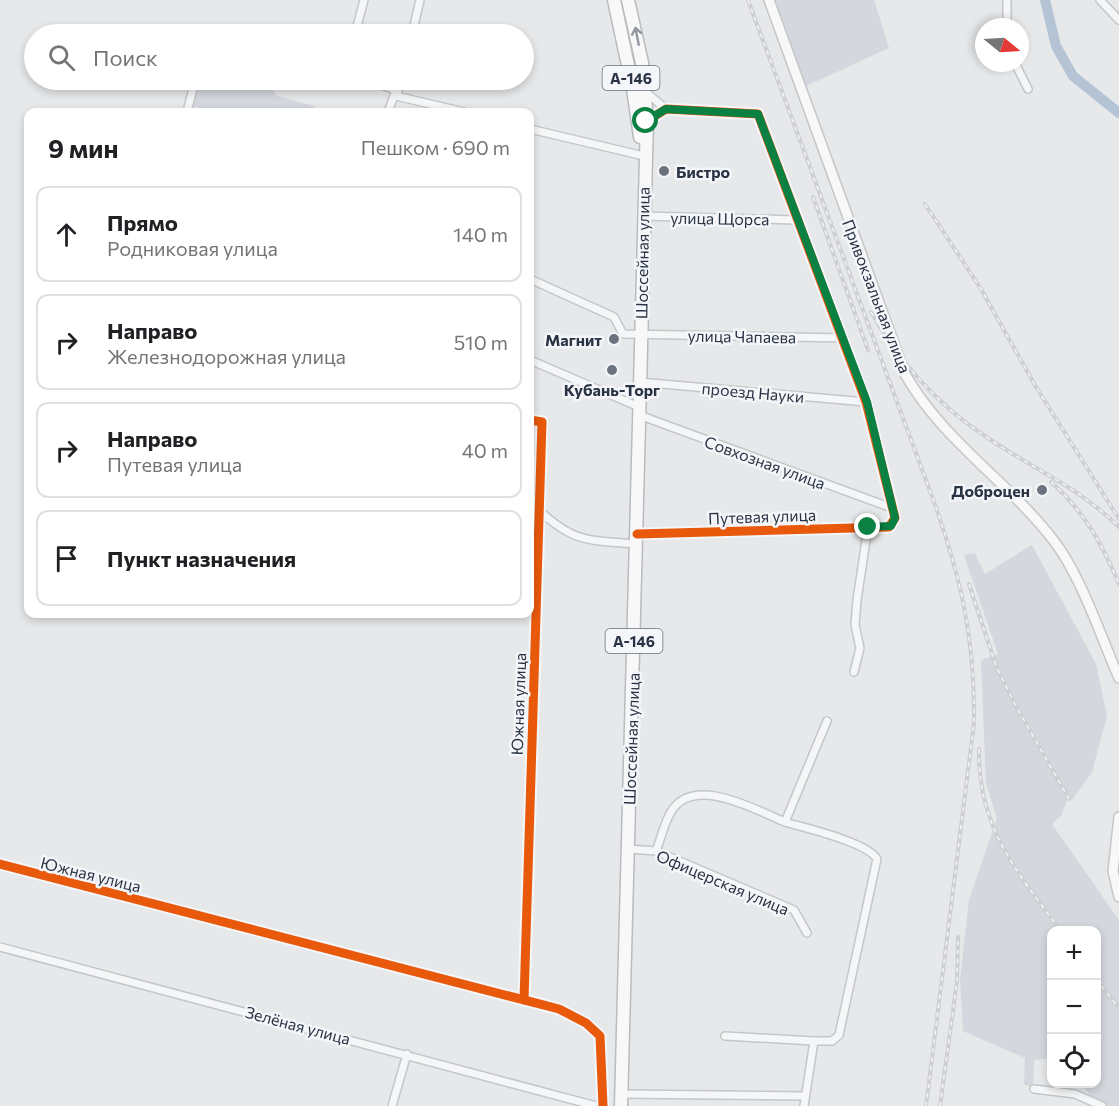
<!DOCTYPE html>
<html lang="ru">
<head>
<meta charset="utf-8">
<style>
  body { margin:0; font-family:Commissioner,sans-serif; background:#f6f6f6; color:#202124 }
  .controls { position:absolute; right:18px; bottom:18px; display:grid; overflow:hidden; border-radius:12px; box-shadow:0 3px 9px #0003 }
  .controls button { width:54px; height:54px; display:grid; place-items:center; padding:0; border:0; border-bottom:2px solid #e0e0e0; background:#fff; color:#202124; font:30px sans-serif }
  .compass { position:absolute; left:975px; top:18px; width:54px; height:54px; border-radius:50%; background:#fff; box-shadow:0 3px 9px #0003; rotate:108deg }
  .stop { position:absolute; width:18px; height:18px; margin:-14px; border:4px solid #0b8043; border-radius:50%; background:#fff }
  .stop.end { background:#0b8043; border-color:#fff; box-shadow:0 2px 6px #0008 }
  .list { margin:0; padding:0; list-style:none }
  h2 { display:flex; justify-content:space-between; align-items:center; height:78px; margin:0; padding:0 24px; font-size:26px }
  h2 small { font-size:20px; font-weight:400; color:#757577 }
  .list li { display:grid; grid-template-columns:39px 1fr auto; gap:18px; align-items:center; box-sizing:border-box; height:96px; margin:0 12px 12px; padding:0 12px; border:2px solid #e0e0e0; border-radius:12px }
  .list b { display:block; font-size:22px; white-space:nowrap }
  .list p { margin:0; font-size:20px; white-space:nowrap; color:#757577 }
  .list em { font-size:20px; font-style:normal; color:#757577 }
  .icon { flex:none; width:33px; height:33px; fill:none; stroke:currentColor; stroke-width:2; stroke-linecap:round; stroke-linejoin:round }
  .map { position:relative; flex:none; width:1119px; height:1106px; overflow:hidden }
  .search { position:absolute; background:#fff; box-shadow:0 3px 9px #0003; left:24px; top:24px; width:510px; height:66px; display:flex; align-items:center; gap:15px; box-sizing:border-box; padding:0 21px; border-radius:33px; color:#757577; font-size:22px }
  .panel { position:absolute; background:#fff; box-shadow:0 3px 9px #0003; left:24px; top:108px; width:510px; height:510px; border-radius:12px }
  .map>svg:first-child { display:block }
  .built { fill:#d4d7dd }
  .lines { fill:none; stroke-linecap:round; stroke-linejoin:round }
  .river { stroke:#b4c4d5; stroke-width:10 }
  .street-casing { stroke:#c4c6c8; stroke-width:10 }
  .secondary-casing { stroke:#c4c6c8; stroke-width:12 }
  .highway-casing { stroke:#b8bbbf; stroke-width:15 }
  .street { stroke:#f5f6f7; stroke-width:7 }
  .secondary { stroke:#f8f8f8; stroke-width:9 }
  .highway { stroke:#f8f8f8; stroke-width:12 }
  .rail-casing { stroke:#cecfd2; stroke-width:4 }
  .rail { stroke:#f4f6f9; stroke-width:1.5; stroke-dasharray:4.5; stroke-linecap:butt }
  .cycleway-casing { stroke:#f4f6f9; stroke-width:13 }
  .cycleway { stroke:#e8590c; stroke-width:9 }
  .oneway { stroke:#92969e }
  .route { stroke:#0b8043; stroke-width:8 }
  .poi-dot { fill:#6c737f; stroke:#f4f6f9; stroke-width:2 }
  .labels { text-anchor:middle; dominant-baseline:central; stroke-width:5; stroke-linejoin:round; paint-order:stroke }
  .shield { fill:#f4f6f9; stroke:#676e7b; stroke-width:1.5 }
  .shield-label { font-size:15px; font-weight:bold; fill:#2b3445 }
  .poi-label { font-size:16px; font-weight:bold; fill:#2b3445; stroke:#f4f6f9; text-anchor:end }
  .street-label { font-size:16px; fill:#2b3445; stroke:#f4f6f9 }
</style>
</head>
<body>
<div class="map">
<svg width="1119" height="1106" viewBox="0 0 1119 1106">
  <rect width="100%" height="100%" fill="#e6e8ea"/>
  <g class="built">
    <path d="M772,0H874L889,48L804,87Z"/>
    <path d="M197,80H266L277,96L314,106L313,112H210L193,106Z"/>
    <path d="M1032,545L1096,664L1107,716L1092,772L1073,799L1067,800L1061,816L1052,824L1119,920V1106H1107L1092,1098L1082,1084H1096V930H1052L1051,1058L1034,1060L1033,1086L1024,1085L1025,1058L963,1031L960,980L969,900L997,818L986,784L981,660L998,654L964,555L975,553L985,574Z"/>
  </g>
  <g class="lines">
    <path class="river" d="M1045,0L1056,46L1073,76L1119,113"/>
    <g class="street-casing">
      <g id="street">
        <path d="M1007,0V27"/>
        <path d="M1100,0L1119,20"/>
        <path d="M355,34L364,0"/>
        <path d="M412,34L420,0"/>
        <path d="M1015,63L1028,89"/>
        <path d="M368,80L398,91"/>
        <path d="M648,94L666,109"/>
        <path d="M396,96L464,112"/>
        <path d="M187,112L195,80"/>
        <path d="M388,112L400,80"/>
        <path d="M530,129L644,156"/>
        <path d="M643,216L796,220"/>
        <path d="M530,279L614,317L623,334L844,338"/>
        <path d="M530,360L639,407"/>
        <path d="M639,382L866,402"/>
        <path d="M639,415L892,508"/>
        <path d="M530,502C571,542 582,540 637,544"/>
        <path d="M637,534L889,527L895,518L866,402L758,114L666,109L647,121"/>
        <path d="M854,672L860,648L855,625L857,600L868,527"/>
        <path d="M785,822C805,828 867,842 877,859L839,1035L832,1041H814L804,1106"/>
        <path d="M628,849L656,851L794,910L807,933"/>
        <path d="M656,851C661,839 664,823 671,812C693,774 756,810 785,822L827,721"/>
        <path d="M0,864L559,1009L586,1023L600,1036L603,1106"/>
        <path d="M0,947L596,1106"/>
        <path d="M524,1000L542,422L530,420"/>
        <path d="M725,1036L814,1041"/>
        <path d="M1034,1089L1075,1094L1102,1106"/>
        <path d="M621,1094L805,1096"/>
        <path d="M392,1106L407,1054"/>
      </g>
    </g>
    <g class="secondary-casing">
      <g id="secondary">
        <path d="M769,0L905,374C942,440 1009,482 1054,541C1081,576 1101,637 1119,678"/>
        <path d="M1119,817L1113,871L1119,897"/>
      </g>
    </g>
    <g class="highway-casing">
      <g id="highway">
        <path d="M614,0L633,89L640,137"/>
        <path d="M621,1106L647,121L642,63L628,0"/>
      </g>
    </g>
    <use href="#street" class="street"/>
    <use href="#secondary" class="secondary"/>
    <use href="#highway" class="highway"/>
    <g class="rail-casing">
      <g id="rail">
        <path d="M748,0L933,499C961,578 975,638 974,723L926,1106"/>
        <path d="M813,197L868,350"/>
        <path d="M925,204L981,289L1036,387L1119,519"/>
        <path d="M871,312C899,361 936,403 982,434C1030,468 1075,484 1119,527"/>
        <path d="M1051,482C1084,511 1102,544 1119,584"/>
        <path d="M969,584L996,666L1017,708L1069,799"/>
        <path d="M979,749C978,828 1016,870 1060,930"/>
        <path d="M1096,979L1119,1008"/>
        <path d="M940,1106L957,981L958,937"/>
      </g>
    </g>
    <use href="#rail" class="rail"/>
    <g class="cycleway-casing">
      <g id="cycleway">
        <path d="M637,534L889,527L895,518L866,402L758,114L666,109L647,121"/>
        <path d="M0,864L559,1009L586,1023L600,1036L603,1106"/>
        <path d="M524,1000L542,422L530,420"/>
      </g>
    </g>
    <use href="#cycleway" class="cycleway"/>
  </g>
  <defs><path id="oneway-shaft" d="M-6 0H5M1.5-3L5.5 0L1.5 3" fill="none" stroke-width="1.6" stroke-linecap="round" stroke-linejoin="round" transform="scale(1.5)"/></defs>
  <use class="oneway" href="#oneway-shaft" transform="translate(637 36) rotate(-101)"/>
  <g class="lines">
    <path class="route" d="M646,121L666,109L758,114L867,402L895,518L891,526L868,527"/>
  </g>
  <g class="poi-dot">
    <circle cx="664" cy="171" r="6"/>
    <circle cx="614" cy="339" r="6"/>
    <circle cx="612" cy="370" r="6"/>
    <circle cx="1042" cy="490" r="6"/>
  </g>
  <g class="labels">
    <g class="shield">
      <rect x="602.5" y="66" width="57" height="24" rx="4.5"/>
      <rect x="605.5" y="629" width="57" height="24" rx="4.5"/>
    </g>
    <g class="shield-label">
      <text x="631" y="78">А-146</text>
      <text x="634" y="641">А-146</text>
    </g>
    <g class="poi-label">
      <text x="676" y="171" text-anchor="start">Бистро</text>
      <text x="602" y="339">Магнит</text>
      <text x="612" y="389" text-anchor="middle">Кубань-Торг</text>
      <text x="1030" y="490">Доброцен</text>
    </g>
    <g class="street-label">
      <text transform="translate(720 218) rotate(1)">улица Щорса</text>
      <text transform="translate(642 253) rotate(-89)">Шоссейная улица</text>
      <text transform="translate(877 296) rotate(69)">Привокзальная улица</text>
      <text transform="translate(742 336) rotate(1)">улица Чапаева</text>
      <text transform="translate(753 392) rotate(5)">проезд Науки</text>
      <text transform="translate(765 462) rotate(20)">Совхозная улица</text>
      <text transform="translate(762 516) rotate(-2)">Путевая улица</text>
      <text transform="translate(518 704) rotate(-88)">Южная улица</text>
      <text transform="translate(631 739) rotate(-88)">Шоссейная улица</text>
      <text transform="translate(91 874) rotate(14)">Южная улица</text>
      <text transform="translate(723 882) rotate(23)">Офицерская улица</text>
      <text transform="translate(298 1025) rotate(15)">Зелёная улица</text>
    </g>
  </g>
</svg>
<div class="controls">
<button>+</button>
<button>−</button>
<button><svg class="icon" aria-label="locate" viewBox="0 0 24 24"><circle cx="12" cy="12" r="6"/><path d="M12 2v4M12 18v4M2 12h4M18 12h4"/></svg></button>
</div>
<svg class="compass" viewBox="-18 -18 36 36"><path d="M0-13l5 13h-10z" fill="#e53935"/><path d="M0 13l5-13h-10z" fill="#757577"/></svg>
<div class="stop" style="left:646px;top:121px"></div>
<div class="stop end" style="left:868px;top:527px"></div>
<div class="search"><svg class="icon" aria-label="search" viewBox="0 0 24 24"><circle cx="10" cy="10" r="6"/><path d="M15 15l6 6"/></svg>Поиск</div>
<section class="panel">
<h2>9 мин<small>Пешком · 690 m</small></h2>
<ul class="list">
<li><svg class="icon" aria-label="ahead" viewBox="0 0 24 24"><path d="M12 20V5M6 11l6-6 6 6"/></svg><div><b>Прямо</b><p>Родниковая улица</p></div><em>140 m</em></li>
<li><svg class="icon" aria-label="right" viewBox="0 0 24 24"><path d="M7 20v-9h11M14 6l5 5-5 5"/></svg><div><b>Направо</b><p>Железнодорожная улица</p></div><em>510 m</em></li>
<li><svg class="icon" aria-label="right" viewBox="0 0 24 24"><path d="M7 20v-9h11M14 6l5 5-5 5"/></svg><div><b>Направо</b><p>Путевая улица</p></div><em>40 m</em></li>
<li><svg class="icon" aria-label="arrive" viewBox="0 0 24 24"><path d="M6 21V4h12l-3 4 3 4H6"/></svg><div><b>Пункт назначения</b></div></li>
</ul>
</section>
</div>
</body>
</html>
